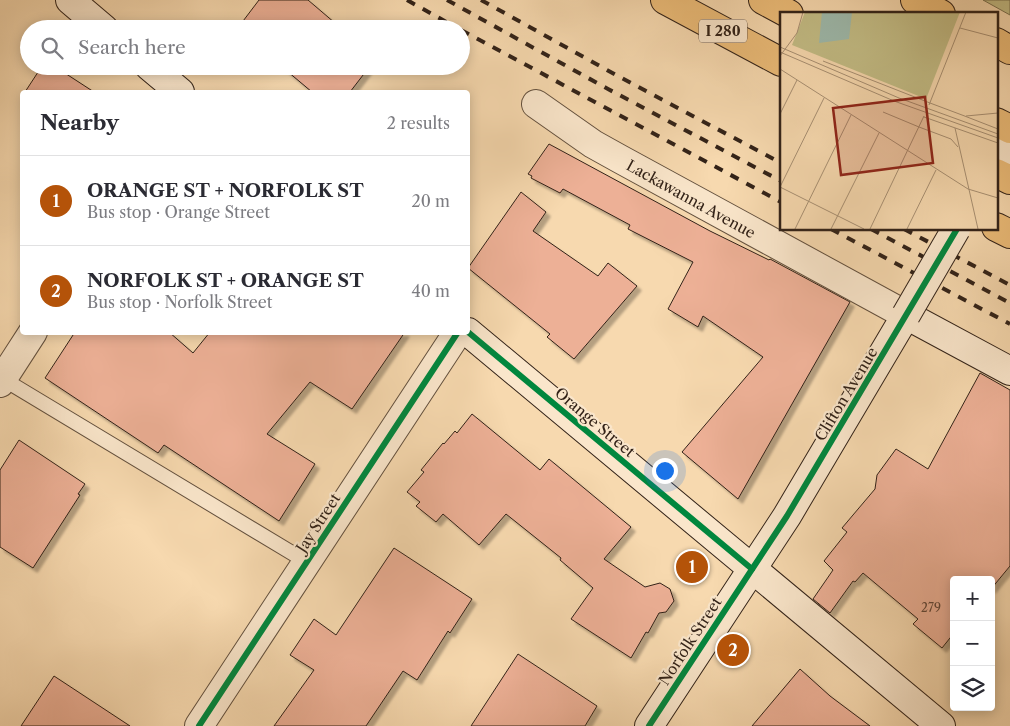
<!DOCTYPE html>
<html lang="en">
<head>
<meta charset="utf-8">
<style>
  body { margin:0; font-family:"Libre Caslon Text",serif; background:#f2f2f3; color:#2b2b33 }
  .controls { position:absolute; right:15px; bottom:15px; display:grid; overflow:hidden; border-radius:5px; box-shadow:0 2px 12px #0003 }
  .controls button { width:45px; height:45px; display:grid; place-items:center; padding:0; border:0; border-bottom:1px solid #e1e1e2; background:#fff; color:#2b2b33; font:25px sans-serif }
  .you { position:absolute; left:664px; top:470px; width:18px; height:18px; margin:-12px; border:4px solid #fff; border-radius:50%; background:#1a73e8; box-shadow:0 0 0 8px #1a73e833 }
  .badge { display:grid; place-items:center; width:32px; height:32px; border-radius:50%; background:#b45309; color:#fff; font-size:16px; font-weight:700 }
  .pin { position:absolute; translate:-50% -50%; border:2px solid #fff; box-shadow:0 1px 5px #0006 }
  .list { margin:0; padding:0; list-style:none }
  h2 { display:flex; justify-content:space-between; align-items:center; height:65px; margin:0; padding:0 20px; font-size:21px }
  h2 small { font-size:16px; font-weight:400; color:#7c7c81 }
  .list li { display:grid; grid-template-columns:32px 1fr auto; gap:15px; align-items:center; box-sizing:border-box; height:90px; padding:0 20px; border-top:1px solid #e1e1e2 }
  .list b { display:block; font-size:19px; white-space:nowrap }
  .list p { margin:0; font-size:16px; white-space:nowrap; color:#7c7c81 }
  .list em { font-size:16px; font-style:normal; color:#7c7c81 }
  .icon { flex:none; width:28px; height:28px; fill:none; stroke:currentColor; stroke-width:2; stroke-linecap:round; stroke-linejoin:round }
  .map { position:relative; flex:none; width:1010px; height:726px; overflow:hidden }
  .search { position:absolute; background:#fff; box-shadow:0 2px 12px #0003; left:20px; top:20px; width:450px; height:55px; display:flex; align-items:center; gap:12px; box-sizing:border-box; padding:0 18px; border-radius:28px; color:#7c7c81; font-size:19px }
  .panel { position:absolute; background:#fff; box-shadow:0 2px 12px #0003; left:20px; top:90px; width:450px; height:245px; border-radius:5px }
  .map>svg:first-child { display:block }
  .green { fill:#c3bd86; stroke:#7a704f }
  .building { fill:#edb096; stroke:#322218; filter:url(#shadow) }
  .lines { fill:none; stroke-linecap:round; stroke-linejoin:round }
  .lane-casing { stroke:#63503e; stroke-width:16 }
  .street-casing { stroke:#63503e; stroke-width:30 }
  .secondary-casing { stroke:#322218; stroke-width:30 }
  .highway-casing { stroke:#322218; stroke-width:30 }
  .lane { stroke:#fae6cb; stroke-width:14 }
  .street { stroke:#fae6cb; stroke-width:28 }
  .secondary { stroke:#fae6cb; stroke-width:28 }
  .highway { stroke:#ecbc78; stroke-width:28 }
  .rail { stroke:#322218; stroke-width:4; stroke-dasharray:9 9; stroke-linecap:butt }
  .secondary-bridge-casing { stroke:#322218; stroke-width:30; stroke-linecap:butt }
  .secondary-bridge { stroke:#fae6cb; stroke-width:28 }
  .cycleway-casing { stroke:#fae6cb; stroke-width:9 }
  .cycleway { stroke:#00873e; stroke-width:6 }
  .labels { text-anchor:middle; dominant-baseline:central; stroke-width:4.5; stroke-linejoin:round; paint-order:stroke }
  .number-label { font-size:12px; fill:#614638 }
  .shield { fill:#fae6cb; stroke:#6e5d4e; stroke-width:1 }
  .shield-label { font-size:14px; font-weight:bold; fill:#322218 }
  .street-label { font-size:15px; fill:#322218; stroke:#fae6cb }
  .inset-road { fill:none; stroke:#a89073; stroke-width:1 }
  .view { fill:#8f2418; fill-opacity:0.15; stroke:#8f2418; stroke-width:2.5 }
  .inset-edge { fill:none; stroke:#322218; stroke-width:2.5 }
</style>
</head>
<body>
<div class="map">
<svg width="1010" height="726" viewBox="0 0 1010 726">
  <defs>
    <filter id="shadow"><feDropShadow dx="4.5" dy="4.5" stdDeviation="1" flood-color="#0004"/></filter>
  </defs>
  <rect width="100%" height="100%" fill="#f7d9af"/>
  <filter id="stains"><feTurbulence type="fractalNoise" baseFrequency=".004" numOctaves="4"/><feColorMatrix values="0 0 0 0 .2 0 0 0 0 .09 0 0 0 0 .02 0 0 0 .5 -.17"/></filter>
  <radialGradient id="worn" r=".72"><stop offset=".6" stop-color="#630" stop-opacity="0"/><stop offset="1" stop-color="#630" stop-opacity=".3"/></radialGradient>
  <path class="green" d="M983,0H1010V15Z"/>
  <g class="building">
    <path d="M259,0H308L342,29H237Z"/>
    <path d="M42,66H54L94,92H25Z"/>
    <path d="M281,66H370L350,92H312Z"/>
    <path d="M549,144L710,231L769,260L770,259L850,302L738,499L682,452L763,357L703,316L698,327L668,309L693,262L628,229L630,225L563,189L560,193L531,178L532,176L528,174Z"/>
    <path d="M521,192L546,212L533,231L598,276L608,263L637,286L574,359L547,337L550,334L468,268Z"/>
    <path d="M75,332H169L193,353L210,332H405L352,409L310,382L267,434L315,464L279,521L164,445L158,453L45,378Z"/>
    <path d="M980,373L1010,390V566L991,589V580H954V633L942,648L913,624L918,619L863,573L855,582L853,581L830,613L813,599L833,570L824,561L847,532L842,528L875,489L877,475L896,449L928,469Z"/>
    <path d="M472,414L540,470L549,459L631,527L604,559L645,587L660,583L670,589L674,601L666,612L659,613L648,633L646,632L631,658L571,619L593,588L560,560L561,558L506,514L479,545L443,514L436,522L416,506L420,502L407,492L424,472L421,470L443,443L444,444L455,431L457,433Z"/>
    <path d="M19,440L85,484L78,494L80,495L33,568L0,547V470Z"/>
    <path d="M394,548L472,599L450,633L448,631L417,680L403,671L366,726H274L314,670L290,655L314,619L336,635Z"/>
    <path d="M518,654L597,706L585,726H471Z"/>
    <path d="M800,669L830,696L870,726H752Z"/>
    <path d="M54,676L130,726H21Z"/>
  </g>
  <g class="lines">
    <g class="lane-casing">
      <path id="lane" d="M3,379L307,562"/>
    </g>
    <g class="street-casing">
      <g id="street">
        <path d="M536,104L593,144L620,159L906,315"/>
        <path d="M0,383L33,332"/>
        <path d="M199,726L458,332"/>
      </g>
    </g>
    <g class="secondary-casing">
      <g id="secondary">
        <path d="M70,0L104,29"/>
        <path d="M149,66L180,92"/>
        <path d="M996,160L1010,137"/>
        <path d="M468,332L941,726"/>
        <path d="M649,726L787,516L906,315L1010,371"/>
      </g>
    </g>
    <g class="highway-casing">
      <g id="highway">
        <path d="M665,0L781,62"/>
        <path d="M763,0L789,14"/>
        <path d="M915,0L941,14"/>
        <path d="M996,42L1010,50"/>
        <path d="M996,122L1010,129"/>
        <path d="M996,173L1010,180"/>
        <path d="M996,227L1010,234"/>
      </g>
    </g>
    <use href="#lane" class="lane"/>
    <use href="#street" class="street"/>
    <use href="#secondary" class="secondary"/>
    <use href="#highway" class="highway"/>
    <g class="rail">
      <path d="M407,0L459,29"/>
      <path d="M447,0L608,89L781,181"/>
      <path d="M481,0L616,75L781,163"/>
      <path d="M461,30L781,202"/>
      <path d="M831,229L1010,324"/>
      <path d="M871,229L1010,303"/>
      <path d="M904,229L1010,285"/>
    </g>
    <g class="secondary-bridge-casing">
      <path id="secondary-bridge" d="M906,315L956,229"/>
    </g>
    <use href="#secondary-bridge" class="secondary-bridge"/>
    <g class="cycleway-casing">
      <g id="cycleway">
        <path d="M468,332L752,569"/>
        <path d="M199,726L458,332"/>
        <path d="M649,726L787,516L957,229"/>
      </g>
    </g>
    <use href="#cycleway" class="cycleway"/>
  </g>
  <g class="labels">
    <g class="number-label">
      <text x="931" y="607">279</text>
    </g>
    <rect class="shield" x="699" y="19.5" width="48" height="23" rx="4"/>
    <g class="shield-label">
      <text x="723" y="31">I 280</text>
    </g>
    <g class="street-label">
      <text transform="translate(691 199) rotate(29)">Lackawanna Avenue</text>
      <text transform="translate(846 394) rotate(-59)">Clifton Avenue</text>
      <text transform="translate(595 422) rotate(40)">Orange Street</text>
      <text transform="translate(318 523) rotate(-57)">Jay Street</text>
      <text transform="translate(690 641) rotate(-57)">Norfolk Street</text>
    </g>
  </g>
  <g transform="translate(780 12)">
    <rect width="218" height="218" fill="#f7d9af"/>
    <path d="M25,0H180L146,87L12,33Z" fill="#c3bd86"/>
    <path d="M42,0H72L69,27L39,31Z" fill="#9dbaad"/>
    <path class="inset-road" d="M180,16L218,26M0,35L119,86L218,122M0,40L114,89L218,126M0,44L17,21L23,0M43,49L150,91M0,57L188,177L218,186M150,91L182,103M149,93L186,0M103,100L139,115M0,102L17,68M182,103L218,117M186,104L218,101M144,105L218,131M139,115L171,127L178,135M175,116L198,217M0,175L44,86M0,175L84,217M15,217L71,103M51,217L99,121M90,217L144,104M127,217L156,158"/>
    <path class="view" d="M145,85L153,151L61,163L53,96Z"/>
    <rect width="218" height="218" class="inset-edge"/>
  </g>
  <rect width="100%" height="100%" filter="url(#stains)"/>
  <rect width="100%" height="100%" fill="url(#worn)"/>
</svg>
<div class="controls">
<button>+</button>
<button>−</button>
<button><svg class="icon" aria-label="layers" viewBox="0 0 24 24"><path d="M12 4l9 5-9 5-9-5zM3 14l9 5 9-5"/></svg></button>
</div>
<div class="you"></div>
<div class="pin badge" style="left:692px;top:567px">1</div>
<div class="pin badge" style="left:733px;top:650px">2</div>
<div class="search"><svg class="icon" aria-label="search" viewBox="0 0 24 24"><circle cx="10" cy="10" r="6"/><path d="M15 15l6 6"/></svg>Search here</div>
<section class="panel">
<h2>Nearby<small>2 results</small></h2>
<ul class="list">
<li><span class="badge">1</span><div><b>ORANGE ST + NORFOLK ST</b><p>Bus stop · Orange Street</p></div><em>20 m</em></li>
<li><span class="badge">2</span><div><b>NORFOLK ST + ORANGE ST</b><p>Bus stop · Norfolk Street</p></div><em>40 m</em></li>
</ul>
</section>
</div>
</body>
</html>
